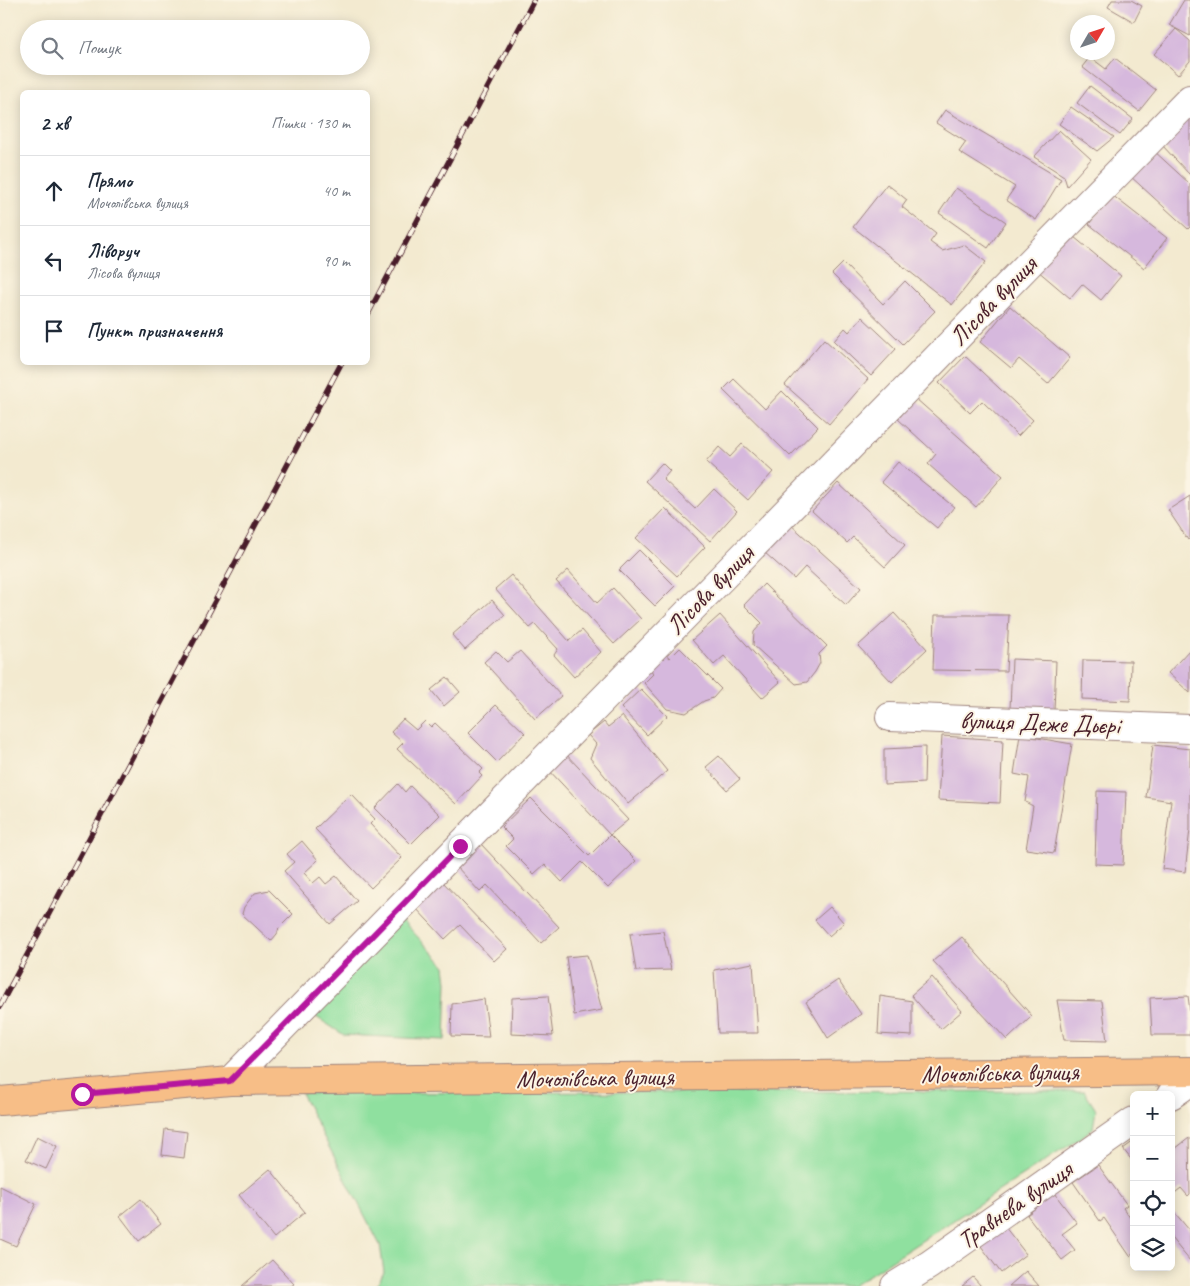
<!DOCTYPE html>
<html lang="uk">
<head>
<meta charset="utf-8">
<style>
  body { margin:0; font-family:Caveat,sans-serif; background:#f6f6f7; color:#1f2937 }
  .controls { position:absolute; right:15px; bottom:15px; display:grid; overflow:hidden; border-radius:8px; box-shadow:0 2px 12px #0003 }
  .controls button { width:45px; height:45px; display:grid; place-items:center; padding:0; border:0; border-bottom:1px solid #e0e1e3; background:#fff; color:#1f2937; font:25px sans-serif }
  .compass { position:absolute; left:1070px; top:15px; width:45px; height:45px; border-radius:50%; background:#fff; box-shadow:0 2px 12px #0003; rotate:51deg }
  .stop { position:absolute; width:15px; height:15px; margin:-11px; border:4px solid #b5179e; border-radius:50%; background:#fff }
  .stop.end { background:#b5179e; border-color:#fff; box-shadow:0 1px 5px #0008 }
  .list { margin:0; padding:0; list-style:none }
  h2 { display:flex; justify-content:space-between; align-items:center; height:65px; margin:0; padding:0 20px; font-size:21px }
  h2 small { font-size:16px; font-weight:400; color:#747a83 }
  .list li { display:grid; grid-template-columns:32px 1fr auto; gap:15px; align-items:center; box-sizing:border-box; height:70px; padding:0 20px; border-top:1px solid #e0e1e3 }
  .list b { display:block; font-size:19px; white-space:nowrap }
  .list p { margin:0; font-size:16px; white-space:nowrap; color:#747a83 }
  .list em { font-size:16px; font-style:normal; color:#747a83 }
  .icon { flex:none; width:28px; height:28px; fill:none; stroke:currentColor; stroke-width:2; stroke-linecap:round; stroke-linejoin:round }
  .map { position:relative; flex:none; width:1190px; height:1286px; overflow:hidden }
  .search { position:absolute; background:#fff; box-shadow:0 2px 12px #0003; left:20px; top:20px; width:350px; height:55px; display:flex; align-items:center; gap:12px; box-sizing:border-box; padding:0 18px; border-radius:28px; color:#747a83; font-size:19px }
  .panel { position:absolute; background:#fff; box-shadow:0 2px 12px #0003; left:20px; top:90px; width:350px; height:275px; border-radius:8px }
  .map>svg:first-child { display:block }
  .green { fill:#8fe09f; stroke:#6c8065 }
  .building { fill:#d6b8dd }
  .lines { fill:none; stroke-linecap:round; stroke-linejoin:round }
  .minor-casing { stroke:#9e847e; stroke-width:30 }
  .major-casing { stroke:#9e847e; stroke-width:30 }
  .minor { stroke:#fff; stroke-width:28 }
  .major { stroke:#f7be87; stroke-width:28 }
  .rail-casing { stroke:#4a1f2b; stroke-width:5.5 }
  .rail { stroke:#fcf5e5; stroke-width:4; stroke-dasharray:11; stroke-linecap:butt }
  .route { stroke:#b5179e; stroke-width:6 }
  .labels { text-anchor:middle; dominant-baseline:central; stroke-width:4; stroke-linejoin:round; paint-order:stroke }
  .street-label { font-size:25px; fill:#4a1f2b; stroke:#fcf5e5 }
</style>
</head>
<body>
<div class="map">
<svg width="1190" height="1286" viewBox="0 0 1190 1286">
  <rect width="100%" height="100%" fill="#fcf5e5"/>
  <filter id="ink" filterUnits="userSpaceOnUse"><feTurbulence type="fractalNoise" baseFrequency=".02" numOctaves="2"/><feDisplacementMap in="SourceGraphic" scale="10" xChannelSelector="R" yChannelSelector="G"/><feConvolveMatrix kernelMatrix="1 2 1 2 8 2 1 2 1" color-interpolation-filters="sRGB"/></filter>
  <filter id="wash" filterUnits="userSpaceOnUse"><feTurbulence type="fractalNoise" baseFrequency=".0096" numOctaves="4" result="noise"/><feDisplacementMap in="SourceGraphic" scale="20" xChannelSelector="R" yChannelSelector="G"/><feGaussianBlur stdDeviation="1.12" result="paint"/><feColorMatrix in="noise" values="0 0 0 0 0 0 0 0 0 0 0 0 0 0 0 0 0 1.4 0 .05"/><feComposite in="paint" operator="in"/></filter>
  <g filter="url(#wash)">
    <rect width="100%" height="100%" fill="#f3ead0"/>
    <g class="green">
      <path d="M400,918L445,966L447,982L445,1040L344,1035L307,1011Z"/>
      <path d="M1084,1091L1096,1110L1093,1128L1079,1139L852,1286H377L384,1272L380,1245L301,1093Z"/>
    </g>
    <g id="blocks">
      <g class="building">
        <path d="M1112,0H1131L1142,6L1134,22L1108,7Z"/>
        <path d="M1184,0H1190V36L1169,25Z"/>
        <path d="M1176,29L1190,41V61L1178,75L1154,54Z"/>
        <path d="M1090,57L1106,69L1115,58L1156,90L1139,111L1082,67Z"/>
        <path d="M1090,86L1133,119L1120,135L1077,103Z"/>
        <path d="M1071,107L1114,137L1097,151L1059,124Z"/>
        <path d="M945,110L1061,179L1036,220L1006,200L1015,187L959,152L966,142L936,123Z"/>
        <path d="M1190,117V175L1161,144Z"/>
        <path d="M1059,130L1091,159L1067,186L1064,176L1034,157Z"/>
        <path d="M1153,150L1190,184V227L1188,229L1129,175Z"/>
        <path d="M887,184L907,200L902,207L936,234L930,242L942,251L964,245L986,262L952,305L853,227Z"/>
        <path d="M956,188L1006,222L988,248L939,213Z"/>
        <path d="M1112,195L1167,238L1144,268L1089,224Z"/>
        <path d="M1068,232L1121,276L1101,300L1082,284L1070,298L1037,270Z"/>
        <path d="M843,263L883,304L905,281L935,311L903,344L832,274Z"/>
        <path d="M1010,306L1070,358L1048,384L1019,359L1011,368L980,342Z"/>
        <path d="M862,317L896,349L871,376L834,341L845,328L849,332Z"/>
        <path d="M824,339L868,379L829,424L785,385Z"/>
        <path d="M965,356L1033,420L1018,436L982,401L970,413L939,383Z"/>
        <path d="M734,379L765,409L782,391L818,427L790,456L723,390Z"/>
        <path d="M915,398L1003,476L976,507L928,464L936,454L898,419Z"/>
        <path d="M742,444L773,472L748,500L706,462L719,447L730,457Z"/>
        <path d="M898,462L954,507L937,528L881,482Z"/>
        <path d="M662,463L670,471L663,479L695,509L714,489L737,511L710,541L645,481Z"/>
        <path d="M838,483L905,545L885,567L853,537L847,543L812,511Z"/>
        <path d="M1190,496V538L1188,540L1168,510Z"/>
        <path d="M665,508L705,547L677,576L636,538Z"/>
        <path d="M790,524L861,588L846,605L805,567L794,579L764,552Z"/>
        <path d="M639,550L675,586L655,606L619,570Z"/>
        <path d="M568,570L597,603L613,588L641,619L614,644L556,581Z"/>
        <path d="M511,575L569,641L582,630L601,652L574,677L554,655L558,649L535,624L530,628L495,589Z"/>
        <path d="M764,584L827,646L819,654L820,663L815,672L807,682L796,684L753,645L754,632L762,623L744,605Z"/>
        <path d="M492,600L505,615L465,650L452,635Z"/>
        <path d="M894,613L927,649L892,682L858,646Z"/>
        <path d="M720,615L780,682L762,698L724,656L714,665L692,640Z"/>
        <path d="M935,615H1009L1006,671L933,670Z"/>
        <path d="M680,648L721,689L713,698L704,701L686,713L667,709L644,683L653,674L650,667L664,653L670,658Z"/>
        <path d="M1190,649V693L1168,673Z"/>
        <path d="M496,651L507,662L520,651L561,696L535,719L484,662Z"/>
        <path d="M1012,659L1056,661L1054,711L1010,709Z"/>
        <path d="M1083,660L1131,661L1130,701L1082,699Z"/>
        <path d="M447,677L460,692L444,706L431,690Z"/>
        <path d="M641,689L667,716L647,735L621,708Z"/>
        <path d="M496,705L525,733L497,762L468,733Z"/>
        <path d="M622,716L667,771L628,804L590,758L596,744L588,735L604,722L608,727Z"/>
        <path d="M403,719L416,730L425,721L431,727L435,723L483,769L479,773L482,776L456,804L397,749L403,743L391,732Z"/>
        <path d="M1020,735L1072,744L1054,853L1026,849L1033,806L1025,802L1029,777L1014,774Z"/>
        <path d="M942,736L1003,740L1000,803L938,800Z"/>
        <path d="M1153,745L1190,749V829L1185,872L1162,869L1171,801L1146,797Z"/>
        <path d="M925,747L924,783L884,785V749Z"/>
        <path d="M563,751L628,820L610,835L546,767Z"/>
        <path d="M719,756L740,779L727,790L706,767Z"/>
        <path d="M398,784L405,792L410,786L440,815L411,844L375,808Z"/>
        <path d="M1097,791L1126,792L1123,865L1095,864Z"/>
        <path d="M351,794L375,819L370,824L402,858L371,888L315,829Z"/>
        <path d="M531,798L589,856L610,835L636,861L608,888L582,862L562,882L545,864L534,874L506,846L513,839L501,827Z"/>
        <path d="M302,841L318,860L304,873L313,883L320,877L326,884L336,876L357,901L330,924L284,871L294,862L287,854Z"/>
        <path d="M480,843L559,927L541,943L487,885L480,892L456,866Z"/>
        <path d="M441,880L507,949L494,961L460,925L445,939L414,906Z"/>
        <path d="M269,890L293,914L279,928L277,934L271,941L242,914L244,907L255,893Z"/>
        <path d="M830,907L844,923L829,936L815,920Z"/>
        <path d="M663,931L671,970L636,971L630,934Z"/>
        <path d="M962,937L1032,1016L1007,1040L933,961Z"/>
        <path d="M587,955L602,1010L574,1015L566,957Z"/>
        <path d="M753,963L758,1033H718L714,970Z"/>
        <path d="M932,977L962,1011L941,1029L911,995Z"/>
        <path d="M838,980L861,1014L828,1038L806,1002Z"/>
        <path d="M548,996L553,1036L511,1034L512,998Z"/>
        <path d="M880,996L912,1001V1036L878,1034Z"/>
        <path d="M1188,996L1190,1011V1035H1152L1150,998Z"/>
        <path d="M484,999L489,1037L451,1036L452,1004Z"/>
        <path d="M1057,1000L1102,1001L1107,1041L1064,1040Z"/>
        <path d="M165,1129L187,1132L184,1158L162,1155Z"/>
        <path d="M37,1136L57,1146L46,1169L26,1160Z"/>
        <path d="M1189,1138L1190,1194L1188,1196L1181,1188L1171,1196V1152Z"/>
        <path d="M1134,1141V1163L1123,1149Z"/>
        <path d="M1098,1165L1127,1205L1123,1208L1134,1223V1253L1130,1256L1104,1218L1100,1221L1073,1182Z"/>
        <path d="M270,1169L305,1212L274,1238L239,1195Z"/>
        <path d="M0,1186L36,1204L16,1246L0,1239Z"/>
        <path d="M1054,1193L1077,1223L1062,1234L1075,1250L1062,1260L1027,1215Z"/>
        <path d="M141,1199L161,1224L139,1241L120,1216Z"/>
        <path d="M1175,1213L1190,1231V1261L1171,1238V1216Z"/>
        <path d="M1005,1227L1026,1254L1001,1273L981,1246Z"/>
        <path d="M272,1260L294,1284L291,1286H242Z"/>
        <path d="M1026,1271L1039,1286H1009Z"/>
        <path d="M973,1277L981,1286H962Z"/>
      </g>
    </g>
  </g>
  <g filter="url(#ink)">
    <use href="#blocks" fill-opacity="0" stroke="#9e847e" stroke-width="1"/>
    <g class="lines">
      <g class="minor-casing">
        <g id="minor">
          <path d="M890,717L1190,729"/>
          <path d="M230,1081L1190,99"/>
          <path d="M1171,1095L1190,1082"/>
          <path d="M895,1286L929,1265L1134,1121"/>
        </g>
      </g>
      <g class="major-casing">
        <path id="major" d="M0,1101L230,1081L1190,1071"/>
      </g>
      <use href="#minor" class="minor"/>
      <use href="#major" class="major"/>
      <g class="rail-casing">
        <g id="rail">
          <path d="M368,314L534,0"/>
          <path d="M0,1006L342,362"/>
        </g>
      </g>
      <use href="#rail" class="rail"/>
    </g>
  </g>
  <g class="lines" filter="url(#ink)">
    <path class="route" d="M82,1094L230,1081L460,846"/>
  </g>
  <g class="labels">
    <g class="street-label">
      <text transform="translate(993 301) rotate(-46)">Лісова вулиця</text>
      <text transform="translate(710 590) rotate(-46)">Лісова вулиця</text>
      <text transform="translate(1040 723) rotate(2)">вулиця Деже Дьєрі</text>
      <text transform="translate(1000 1073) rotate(-1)">Мочолівська вулиця</text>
      <text transform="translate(595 1078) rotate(-1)">Мочолівська вулиця</text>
      <text transform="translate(1015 1205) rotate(-35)">Травнева вулиця</text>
    </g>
  </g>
</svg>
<div class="controls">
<button>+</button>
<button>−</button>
<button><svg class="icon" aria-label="locate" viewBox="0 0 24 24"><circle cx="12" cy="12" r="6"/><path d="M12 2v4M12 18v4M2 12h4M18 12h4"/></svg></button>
<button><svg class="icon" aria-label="layers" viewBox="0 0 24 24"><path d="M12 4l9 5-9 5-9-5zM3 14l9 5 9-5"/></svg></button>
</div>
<svg class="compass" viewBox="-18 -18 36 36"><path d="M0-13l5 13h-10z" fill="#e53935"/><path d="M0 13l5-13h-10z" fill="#747a83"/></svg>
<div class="stop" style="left:82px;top:1094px"></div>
<div class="stop end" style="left:460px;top:846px"></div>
<div class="search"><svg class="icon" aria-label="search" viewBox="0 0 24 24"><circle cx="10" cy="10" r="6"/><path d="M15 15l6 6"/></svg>Пошук</div>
<section class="panel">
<h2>2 хв<small>Пішки · 130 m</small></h2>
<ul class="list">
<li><svg class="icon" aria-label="ahead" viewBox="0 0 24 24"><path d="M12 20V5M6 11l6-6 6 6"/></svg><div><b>Прямо</b><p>Мочолівська вулиця</p></div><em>40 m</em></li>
<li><svg class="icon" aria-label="left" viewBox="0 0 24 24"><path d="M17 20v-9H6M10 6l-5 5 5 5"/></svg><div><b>Ліворуч</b><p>Лісова вулиця</p></div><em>90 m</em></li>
<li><svg class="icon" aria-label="arrive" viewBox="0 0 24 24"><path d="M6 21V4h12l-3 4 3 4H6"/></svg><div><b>Пункт призначення</b></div></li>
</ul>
</section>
</div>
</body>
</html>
